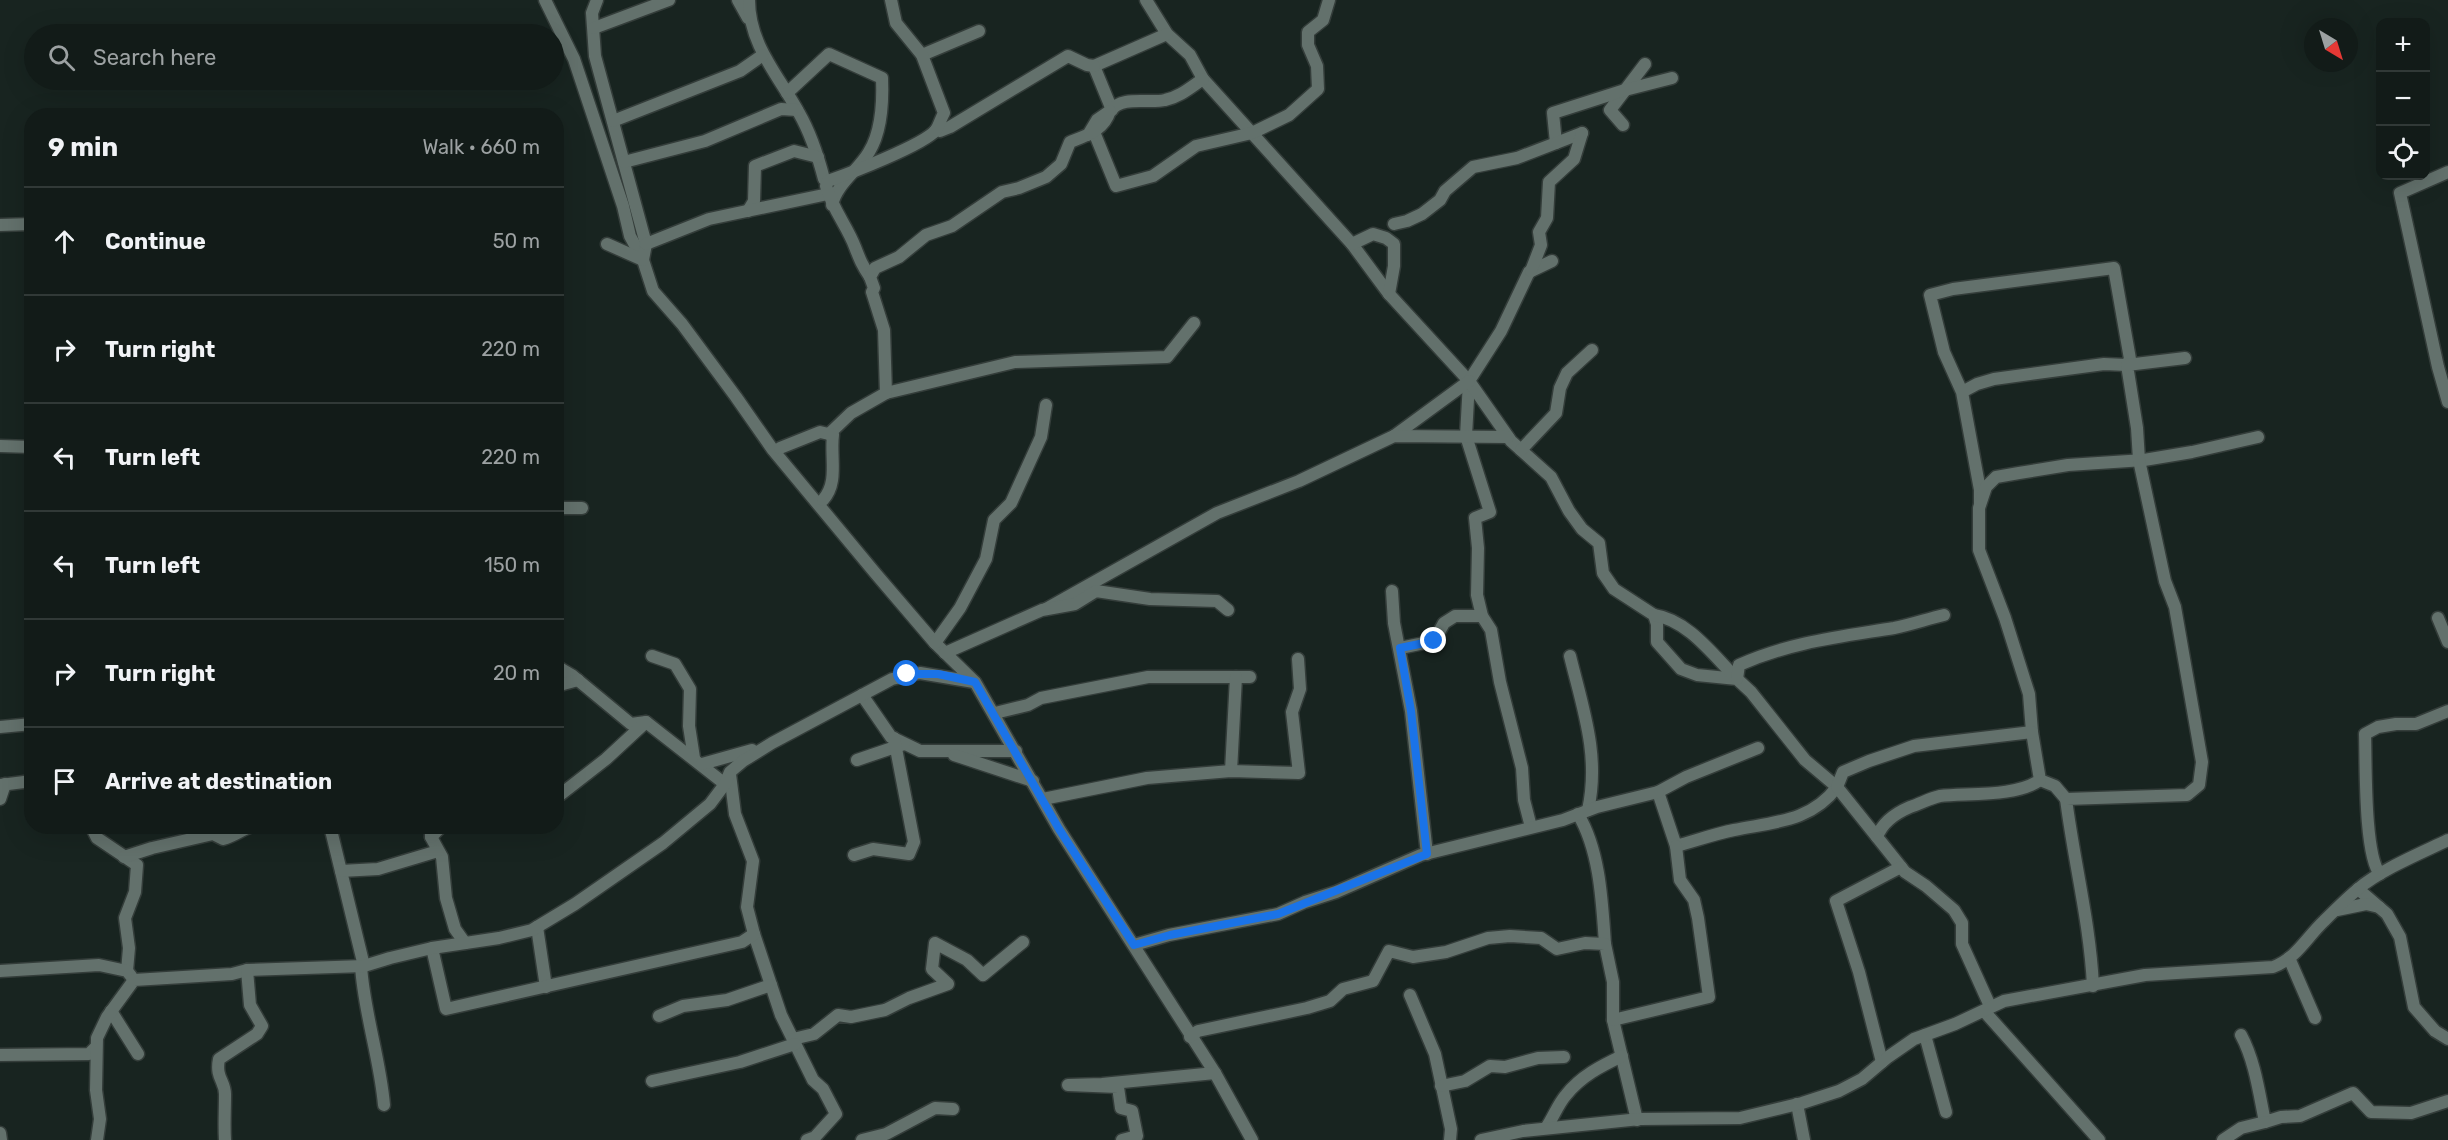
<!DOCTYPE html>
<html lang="en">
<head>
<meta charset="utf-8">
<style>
  body { margin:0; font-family:Rubik,sans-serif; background:#1f2825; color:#f1f3f6 }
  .controls { position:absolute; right:18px; top:18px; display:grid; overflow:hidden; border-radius:12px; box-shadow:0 6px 24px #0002 }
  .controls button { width:54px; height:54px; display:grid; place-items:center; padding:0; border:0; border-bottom:2px solid #313937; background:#121b18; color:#f1f3f6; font:30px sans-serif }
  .compass { position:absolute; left:2304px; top:18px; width:54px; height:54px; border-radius:50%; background:#121b18; box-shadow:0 6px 24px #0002; rotate:142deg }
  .stop { position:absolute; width:18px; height:18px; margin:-14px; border:4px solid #1a73e8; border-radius:50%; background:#fff }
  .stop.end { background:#1a73e8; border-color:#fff; box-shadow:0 2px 6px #0008 }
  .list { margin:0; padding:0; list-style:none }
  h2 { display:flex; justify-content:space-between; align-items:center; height:78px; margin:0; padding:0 24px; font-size:26px }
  h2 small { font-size:20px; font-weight:400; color:#9ca1a2 }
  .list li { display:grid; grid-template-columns:39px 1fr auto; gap:18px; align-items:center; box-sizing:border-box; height:108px; padding:0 24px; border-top:2px solid #313937 }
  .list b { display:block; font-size:22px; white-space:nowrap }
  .list em { font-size:20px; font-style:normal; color:#9ca1a2 }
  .icon { flex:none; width:33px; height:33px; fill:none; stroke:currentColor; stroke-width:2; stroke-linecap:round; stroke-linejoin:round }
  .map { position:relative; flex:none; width:2448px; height:1140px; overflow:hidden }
  .search { position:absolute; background:#121b18; box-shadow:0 6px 24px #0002; left:24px; top:24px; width:540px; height:66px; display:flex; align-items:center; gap:15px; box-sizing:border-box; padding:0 21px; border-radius:33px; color:#9ca1a2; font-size:22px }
  .panel { position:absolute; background:#121b18; box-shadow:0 6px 24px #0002; left:24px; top:108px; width:540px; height:726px; border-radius:24px }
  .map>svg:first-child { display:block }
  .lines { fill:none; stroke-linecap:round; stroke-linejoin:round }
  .minor-casing { stroke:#343d3a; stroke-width:15 }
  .minor { stroke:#63716c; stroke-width:12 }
  .route { stroke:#1a73e8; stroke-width:8 }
</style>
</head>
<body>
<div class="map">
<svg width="2448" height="1140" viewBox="0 0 2448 1140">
  <rect width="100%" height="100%" fill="#182420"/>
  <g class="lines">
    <g class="minor-casing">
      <g id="minor">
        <path d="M545,0L574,59L623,206L630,236L643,260L653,291L682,324L736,397L773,450L876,574L935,643L975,682L1059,829L1215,1073L1252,1140"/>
        <path d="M597,0L592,13L595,56L646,244L643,260L607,244"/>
        <path d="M738,0L748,18"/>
        <path d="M749,0C749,45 779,76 799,113C811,134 818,156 824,179L828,181"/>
        <path d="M1146,0L1167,34L1190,55L1203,79L1352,244L1389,294L1469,381L1466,436L1490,512L1475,518L1478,548L1477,595L1482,616L1491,630L1500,682L1522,768L1524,800L1531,827"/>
        <path d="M594,28L669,0"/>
        <path d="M922,55L979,31"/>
        <path d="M787,93L829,54L882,78C883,102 882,131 869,152C858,171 837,183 832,205"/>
        <path d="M1112,110L1094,66L1167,34"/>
        <path d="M1110,111C1123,95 1148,104 1165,100C1180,97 1191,87 1203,79"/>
        <path d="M613,121L740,71L763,55"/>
        <path d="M1623,125L1610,110L1645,64"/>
        <path d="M936,130L940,131L950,127L1068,56L1087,65L1094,66"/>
        <path d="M1094,132L1116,186L1153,176L1196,146L1252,133L1289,115L1318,89L1317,66L1308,45V32L1323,20L1329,0"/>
        <path d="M1556,143L1553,113L1625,90L1672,78"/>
        <path d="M624,162L705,141L781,109L797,110"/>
        <path d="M2448,172L2400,193L2438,367L2448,402"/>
        <path d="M748,211L754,201L755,166L794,151L818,157"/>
        <path d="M1394,224L1407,221L1422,214L1440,200L1445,191L1473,167L1517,158L1582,133"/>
        <path d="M0,225L32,224"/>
        <path d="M646,244L709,219L828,194"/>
        <path d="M1352,244L1373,234L1386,238L1394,244V266L1389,294"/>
        <path d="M1552,261L1529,272L1501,331L1469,381L1511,441L1551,477L1569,511L1582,529L1599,543L1603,573L1614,589L1654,615L1657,624V642L1681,669L1697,675L1737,679L1751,692L1805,760L1837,787C1811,822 1773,822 1734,830C1714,834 1695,841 1676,846L1658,792L1686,777L1758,748"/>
        <path d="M1531,271L1541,245L1539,232L1547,218L1549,182L1574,159L1582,133"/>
        <path d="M870,277C862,265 860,260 855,247C847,226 833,210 826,186L828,181C848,174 924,145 936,130C939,126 941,118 944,113L922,55L896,23L891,0"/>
        <path d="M1962,392L1944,352L1930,295L1953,289L2114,268L2130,359L2127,365L2104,364L1994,379L1977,384L1962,392L1980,490V504"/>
        <path d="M886,393L1015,362L1167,357L1194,323"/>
        <path d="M829,434L851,413L886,393L884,330L872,292L874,288L870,277L875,268L899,257L926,235L952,226L1002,192L1019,188L1046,177L1061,164L1070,142C1088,135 1104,130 1110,111L1097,120L1088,135"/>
        <path d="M1394,436L1469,381"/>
        <path d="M0,446L32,447"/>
        <path d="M780,448L820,432L833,435C830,458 839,482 823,500"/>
        <path d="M1521,450L1556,413L1560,388L1567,373L1592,350"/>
        <path d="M556,508H582"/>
        <path d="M1392,591L1394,623L1411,711L1427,854"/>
        <path d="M1046,609L1217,513L1299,481L1394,436L1508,437"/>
        <path d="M1654,615C1688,620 1713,655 1737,679"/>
        <path d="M2438,618L2448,642"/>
        <path d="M935,643L960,608L986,559L994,520L1011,503L1041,437L1046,405"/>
        <path d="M1400,648L1434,641L1444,623L1455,616H1482"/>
        <path d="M945,653L1042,610L1075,604L1096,591L1150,599L1217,601L1228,610"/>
        <path d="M652,656L675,664L690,689L689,726L694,758"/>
        <path d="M1570,656C1583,709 1600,756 1588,810"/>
        <path d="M556,666L573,676L631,724L646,722L725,784"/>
        <path d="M1737,679L1739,665C1791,642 1839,637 1894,628C1910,625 1927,619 1944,615"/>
        <path d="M556,686L578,680"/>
        <path d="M862,695L891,737L920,751H1016"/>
        <path d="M995,713L1028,705L1041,698L1148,677H1250"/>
        <path d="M0,727L32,724"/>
        <path d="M954,755L1033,781"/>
        <path d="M857,760L904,744"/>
        <path d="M702,764L752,750"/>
        <path d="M1231,771L1236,677"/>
        <path d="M730,774L735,814L753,861L747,907L754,934L781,1015L813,1080L823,1089L836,1114L815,1137L807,1140"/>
        <path d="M0,785L32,781"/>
        <path d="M556,798L606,759L646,722"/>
        <path d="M0,799L5,784"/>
        <path d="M1043,799L1147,778L1231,771L1299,773L1292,712L1300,689L1298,659"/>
        <path d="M2066,799L2055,786L2040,780L2032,732L2029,694L2005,618L1979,550V508L1986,487L1996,477L2019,473L2068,465L2144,460L2192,452L2258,437"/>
        <path d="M1578,814C1600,851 1602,901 1605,944"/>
        <path d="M91,826L97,838L137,865L135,892L125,918L129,948L127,971"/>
        <path d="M330,826L364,966"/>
        <path d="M431,826V837L442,857L446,898L455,929L465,943"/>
        <path d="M431,837L442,826"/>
        <path d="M1877,837C1882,823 1896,813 1910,807C1920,804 1930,798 1940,796C1968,793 2017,797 2040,780"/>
        <path d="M854,855L873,849L909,854L914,842L894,738"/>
        <path d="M124,857L152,848L213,834L223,839C234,836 241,830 252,826"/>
        <path d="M341,871L378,869L438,851"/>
        <path d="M2380,874C2364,855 2366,762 2365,734L2378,727L2396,724H2416L2448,711"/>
        <path d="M2358,889L2387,914L2400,937L2414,1007L2435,1031L2448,1039"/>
        <path d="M2337,910L2366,904L2379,907"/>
        <path d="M537,927L546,987"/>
        <path d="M1134,945L1169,935L1278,914L1305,902L1336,892L1421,855L1563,820L1597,807L1658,792"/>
        <path d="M432,948L446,1009L742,942L754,934"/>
        <path d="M2289,958L2315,1018"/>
        <path d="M361,966C364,1013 380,1058 384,1105"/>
        <path d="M0,971L99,965L127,971L131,976"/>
        <path d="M2093,986C2090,923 2074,862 2066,799L2187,795L2199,785L2202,762L2175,607L2165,581L2139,460L2137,428L2127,365L2185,358"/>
        <path d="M1410,995L1435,1054L1451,1129L1450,1140"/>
        <path d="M1990,1006L1962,944V923L1954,910L1926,886L1905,872L1837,787L1843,772L1869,761L1914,746L2032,732"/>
        <path d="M111,1011L138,1054"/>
        <path d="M1984,1011L2099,1140"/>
        <path d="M659,1016L683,1006L727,1000L771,985"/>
        <path d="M1613,1020L1637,1120"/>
        <path d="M1925,1035L1946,1112"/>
        <path d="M2241,1035C2255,1061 2259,1093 2265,1122L2281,1117L2300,1116L2353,1093L2371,1112L2411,1113L2448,1101"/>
        <path d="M1190,1037L1198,1031L1307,1008L1330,1001L1343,989L1373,981L1389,951L1413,957L1446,952L1488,938L1510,936L1541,938L1557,949L1585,943L1605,944L1613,982V1020L1709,997L1698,918L1694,900L1680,880L1676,846"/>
        <path d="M793,1039L814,1034L838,1015L851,1017L885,1010L909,998L948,984L932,969L935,943L967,960L983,975L1023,942"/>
        <path d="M0,1055L89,1054L96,1047"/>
        <path d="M1882,1062L1859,972L1836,901L1901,867"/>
        <path d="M652,1081L740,1062L795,1044"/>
        <path d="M1441,1086L1465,1081L1490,1066L1505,1067L1538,1058L1564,1057"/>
        <path d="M1797,1104L1804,1140"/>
        <path d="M1546,1128C1553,1118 1558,1104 1566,1095C1581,1076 1601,1066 1622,1056"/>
        <path d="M0,1133L1,1140"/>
        <path d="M97,1140L100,1119L96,1090L97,1038L107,1017L134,980L232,974L247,970L364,966L390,958L432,948L499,938L532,930L575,904L663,843L710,804L725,784L730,772L743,761L772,743L892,679L920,673L974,682"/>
        <path d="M225,1140C224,1125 225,1111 225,1096C226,1081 215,1079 219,1059L257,1034L262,1026L250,1005L247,970"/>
        <path d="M862,1140L886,1134L935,1108L953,1109"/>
        <path d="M1122,1140L1137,1136L1132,1111L1121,1108L1118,1087L1068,1085L1102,1084L1215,1073"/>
        <path d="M1481,1140L1523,1131L1640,1119L1740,1118L1802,1103L1839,1091L1862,1079L1888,1057L1914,1039L1955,1024L2004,1001L2145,975L2273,967C2297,958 2306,938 2324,921C2335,910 2346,899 2358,889C2380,870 2421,853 2448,840"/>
        <path d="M2223,1140L2241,1128L2265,1122"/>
      </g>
    </g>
    <use href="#minor" class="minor"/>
  </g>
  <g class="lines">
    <path class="route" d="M907,674H938L975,682L1059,829L1134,945L1170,935L1278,914L1427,854L1411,711L1400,648L1434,641"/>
  </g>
</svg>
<div class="controls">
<button>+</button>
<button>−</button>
<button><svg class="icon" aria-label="locate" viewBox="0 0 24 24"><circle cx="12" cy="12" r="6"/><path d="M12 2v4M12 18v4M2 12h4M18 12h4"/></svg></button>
</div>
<svg class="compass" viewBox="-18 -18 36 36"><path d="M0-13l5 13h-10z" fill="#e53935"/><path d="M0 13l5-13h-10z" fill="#9ca1a2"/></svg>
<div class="stop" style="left:907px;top:674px"></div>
<div class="stop end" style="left:1434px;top:641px"></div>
<div class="search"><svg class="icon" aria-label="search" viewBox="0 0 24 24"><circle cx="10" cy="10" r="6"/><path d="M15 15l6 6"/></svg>Search here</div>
<section class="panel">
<h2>9 min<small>Walk · 660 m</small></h2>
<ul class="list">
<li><svg class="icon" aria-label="ahead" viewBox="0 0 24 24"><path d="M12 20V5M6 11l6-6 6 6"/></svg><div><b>Continue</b></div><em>50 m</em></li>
<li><svg class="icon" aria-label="right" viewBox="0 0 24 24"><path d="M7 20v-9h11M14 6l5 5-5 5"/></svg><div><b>Turn right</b></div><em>220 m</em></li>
<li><svg class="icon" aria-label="left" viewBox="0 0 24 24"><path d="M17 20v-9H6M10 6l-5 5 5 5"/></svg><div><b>Turn left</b></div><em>220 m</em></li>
<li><svg class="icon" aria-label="left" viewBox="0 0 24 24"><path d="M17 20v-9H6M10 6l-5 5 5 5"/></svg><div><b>Turn left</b></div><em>150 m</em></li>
<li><svg class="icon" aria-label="right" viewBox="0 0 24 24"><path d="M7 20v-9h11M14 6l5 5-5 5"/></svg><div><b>Turn right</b></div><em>20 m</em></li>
<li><svg class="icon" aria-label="arrive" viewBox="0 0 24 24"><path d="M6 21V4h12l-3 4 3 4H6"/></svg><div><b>Arrive at destination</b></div></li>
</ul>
</section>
</div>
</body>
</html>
